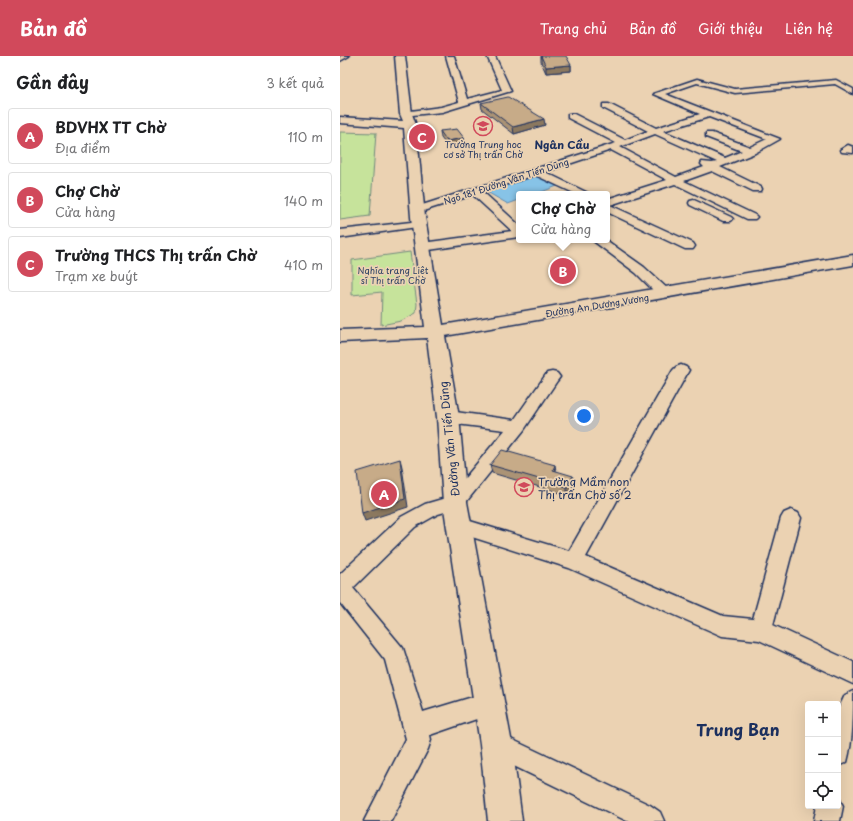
<!DOCTYPE html>
<html lang="vi">
<head>
<meta charset="utf-8">
<style>
  body { margin:0; font-family:"Playpen Sans",sans-serif; background:#f6f6f6; color:#202124 }
  .controls { position:absolute; right:12px; bottom:12px; display:grid; overflow:hidden; border-radius:4px; box-shadow:0 4px 16px #0002 }
  .controls button { width:36px; height:36px; display:grid; place-items:center; padding:0; border:0; border-bottom:1px solid #e0e0e0; background:#fff; color:#202124; font:20px sans-serif }
  .you { position:absolute; left:244px; top:360px; width:14px; height:14px; margin:-10px; border:3px solid #fff; border-radius:50%; background:#1a73e8; box-shadow:0 0 0 6px #1a73e833 }
  .badge { display:grid; place-items:center; width:26px; height:26px; border-radius:50%; background:#d1495b; color:#fff; font-size:13px; font-weight:700 }
  .pin { position:absolute; translate:-50% -50%; border:2px solid #fff; box-shadow:0 1px 4px #0006 }
  .popup { position:absolute; left:176px; top:135px; width:94px; height:52px; box-sizing:border-box; display:grid; place-content:center; border-radius:4px; background:#fff; filter:drop-shadow(0 1px 3px #0005); font-size:13px; white-space:nowrap; color:#757577 }
  .popup b { font-size:15px; color:#202124 }
  .popup::after { content:''; position:absolute; left:50%; top:100%; margin-left:-8px; border:8px solid transparent; border-top-color:#fff }
  .list { margin:0; padding:0; list-style:none }
  h2 { display:flex; justify-content:space-between; align-items:center; height:52px; margin:0; padding:0 16px; font-size:17px }
  h2 small { font-size:13px; font-weight:400; color:#757577 }
  .list li { display:grid; grid-template-columns:26px 1fr auto; gap:12px; align-items:center; box-sizing:border-box; height:56px; margin:0 8px 8px; padding:0 8px; border:1px solid #e0e0e0; border-radius:4px }
  .list b { display:block; font-size:15px; white-space:nowrap }
  .list p { margin:0; font-size:13px; white-space:nowrap; color:#757577 }
  .list em { font-size:13px; font-style:normal; color:#757577 }
  .icon { flex:none; width:22px; height:22px; fill:none; stroke:currentColor; stroke-width:2; stroke-linecap:round; stroke-linejoin:round }
  .map { position:relative; flex:none; width:513px; height:765px; overflow:hidden }
  header { display:flex; align-items:center; gap:24px; box-sizing:border-box; height:56px; padding:0 20px; background:#d1495b; color:#fff }
  header strong { font-size:19px }
  nav { display:flex; gap:22px; margin-inline-start:auto; font-size:14px }
  main { display:flex }
  aside { flex:1; background:#fff }
  .map>svg:first-child { display:block }
  .green { fill:#c6e39b; stroke:#70897c }
  .water { fill:#87c3e7; stroke:#5c88b0 }
  .lines { fill:none; stroke-linecap:round; stroke-linejoin:round }
  .minor-casing { stroke:#1b2f5e; stroke-width:3 }
  .major-casing { stroke:#1b2f5e; stroke-width:3 }
  .minor { fill:#ebd2b2; fill-rule:evenodd }
  .major { fill:#ebd2b2; fill-rule:evenodd }
  .wall { fill:#ab9375; stroke:#1b2f5e }
  .shaded-wall { fill:#8b785f; stroke:#1b2f5e }
  .building { fill:#c7ab88; stroke:#1b2f5e }
  .labels { text-anchor:middle; dominant-baseline:central; stroke-width:3.5; stroke-linejoin:round; paint-order:stroke }
  .far-poi-label { font-size:9px; fill:#1b2f5e; stroke:#ebd2b2 }
  .far-street-label { font-size:9px; fill:#1b2f5e; stroke:#ebd2b2 }
  .far-park-label { font-size:9px; fill:#2c4164; stroke:#ebd2b2 }
  .far-quarter-label { font-size:11px; font-weight:bold; fill:#1b2f5e; stroke:#ebd2b2 }
  .street-label { font-size:11px; fill:#1b2f5e; stroke:#ebd2b2 }
  .poi-label { font-size:11px; fill:#1b2f5e; stroke:#ebd2b2; text-anchor:start }
  .near-quarter-label { font-size:16px; font-weight:bold; fill:#1b2f5e; stroke:#ebd2b2 }
</style>
</head>
<body>
<header>
<strong>Bản đồ</strong>
<nav><a>Trang chủ</a><a>Bản đồ</a><a>Giới thiệu</a><a>Liên hệ</a></nav>
</header>
<main>
<aside>
<h2>Gần đây<small>3 kết quả</small></h2>
<ul class="list">
<li><span class="badge">A</span><div><b>BDVHX TT Chờ</b><p>Địa điểm</p></div><em>110 m</em></li>
<li><span class="badge">B</span><div><b>Chợ Chờ</b><p>Cửa hàng</p></div><em>140 m</em></li>
<li><span class="badge">C</span><div><b>Trường THCS Thị trấn Chờ</b><p>Trạm xe buýt</p></div><em>410 m</em></li>
</ul>
</aside>
<div class="map">
<svg width="513" height="765" viewBox="0 0 513 765">
  <rect width="100%" height="100%" fill="#ebd2b2"/>
  <filter id="ink" filterUnits="userSpaceOnUse"><feTurbulence type="fractalNoise" baseFrequency=".025" numOctaves="2"/><feDisplacementMap in="SourceGraphic" scale="8" xChannelSelector="R" yChannelSelector="G"/><feConvolveMatrix kernelMatrix="1 2 1 2 8 2 1 2 1" color-interpolation-filters="sRGB"/></filter>
  <g filter="url(#ink)">
    <g class="green">
      <path d="M0,76L36,77L30,160L0,164Z"/>
      <path d="M70,196L77,248L76,257L61,265L41,269L42,236L12,239V204Z"/>
    </g>
    <path class="water" d="M199,118L220,129L196,138H179V144L168,148L147,136Z"/>
    <g class="lines">
      <g class="minor-casing">
        <g id="minor">
          <path d="M106,0H114L127,43L162,34L147,0H155L171,35L102,56L63,60V56L101,51L119,46Z"/>
          <path d="M357,23L395,33L496,24L513,33V38L495,28L395,37L357,27L325,38L440,83L415,97L380,111L421,131L422,133L421,135H413L372,115L344,125L415,159L417,161L415,163H407L335,128L270,149L353,187L355,190L353,193H345L267,156V143L327,124L271,94L205,116L250,138H236L195,119L143,136L179,169V181L82,195L76,191L82,187L172,175L133,139L77,157L73,156L71,154L73,152L276,87L228,62V58H234L285,84L308,75L263,52V48H269L316,72L360,58L313,38ZM369,61L427,83L410,91L372,77H366V81L402,95L385,102L323,75ZM315,78L377,106L372,107L362,106L361,108L364,111L336,121L280,91Z"/>
          <path d="M508,89L513,91V97L502,96L500,94Z"/>
          <path d="M354,144L391,161L393,163L391,165H383L350,149L349,147L350,145Z"/>
          <path d="M80,165L86,168L84,170L0,182V174Z"/>
          <path d="M252,184H266L304,211L330,235L332,238L330,241H320L296,217Z"/>
          <path d="M341,309L346,311L349,314L246,501L383,560L413,563L441,462L444,457L451,454L458,457L461,462L433,569L513,606V628L419,584L382,580L229,512L113,475L110,470L113,465L120,462L229,495L333,314L336,311Z"/>
          <path d="M212,316L217,317L220,321L217,325L184,374L122,451L98,458L75,471L13,532L63,592L83,656L149,636L157,640L161,648L157,656L90,679L91,684L88,693L51,765H24L66,683L45,604L0,547V518L61,461L85,448L109,441L165,374L108,367L102,365L100,361L102,357L108,355L174,364L207,317Z"/>
          <path d="M513,635C513,659 513,684 507,706L498,710V654L505,639Z"/>
          <path d="M156,676L310,749L320,756L324,765H287L147,697L144,688L147,679Z"/>
          <path d="M498,740L503,750L500,765H474L477,750H498Z"/>
        </g>
      </g>
      <g class="major-casing">
        <g id="major">
          <path d="M0,0H9L0,5Z"/>
          <path d="M55,0H65L72,58L76,69L85,161L103,269L513,199V209L105,280L119,361L127,446L172,688L182,765H148L140,688L103,446L97,361L87,282L0,286V274L85,271L71,161L64,72L0,67V61L63,65L60,58Z"/>
        </g>
      </g>
      <use href="#minor" class="minor"/>
      <use href="#major" class="major"/>
    </g>
    <g class="wall">
      <path d="M201,0L231,9V15L206,17L201,6Z"/>
      <path d="M141,47L205,69L174,78L142,53Z"/>
      <path d="M100,75L124,82L125,88L108,91L101,82Z"/>
      <path d="M150,409H215L216,415L234,428L227,439L152,417Z"/>
    </g>
    <g class="shaded-wall">
      <path d="M231,9V15L206,17V11Z"/>
      <path d="M204,63L205,69L174,78L173,71Z"/>
      <path d="M124,82L125,88L108,91L107,85Z"/>
      <path d="M60,403L62,411L68,451L25,465L22,457Z"/>
      <path d="M233,420L234,428L227,439V431Z"/>
    </g>
    <g class="building">
      <path d="M201,0H226L231,9L206,11Z"/>
      <path d="M168,41L204,63L173,71L141,47Z"/>
      <path d="M117,73L124,82L107,85L100,75Z"/>
      <path d="M162,394L215,409L213,414L233,420L227,431L150,409Z"/>
      <path d="M60,403L65,443L22,457L17,416Z"/>
    </g>
  </g>
  <defs>
    <g id="school-ring" transform="scale(1)"><circle r="9.5" fill="#ebd2b2" stroke="#d1495b" stroke-width="1.5"/><path d="M0-5L7-2L0 1L-7-2ZM-4 1L0 2.5L4 1V4Q0 6-4 4Z" fill="#d1495b"/></g>
  </defs>
  <g fill-rule="evenodd">
    <use href="#school-ring" x="143" y="70"/>
    <use href="#school-ring" x="184" y="431"/>
  </g>
  <g class="labels">
    <g class="far-poi-label">
      <text x="143" y="88">Trường Trung học<tspan x="143" dy="10">cơ sở Thị trấn Chờ</tspan></text>
    </g>
    <g class="far-street-label">
      <text transform="translate(166 125) rotate(-18)">Ngõ 181 Đường Văn Tiến Dũng</text>
      <text transform="translate(257 249) rotate(-9)">Đường An Dương Vương</text>
    </g>
    <g class="far-park-label">
      <text x="53" y="214">Nghĩa trang Liệt<tspan x="53" dy="10">sĩ Thị trấn Chờ</tspan></text>
    </g>
    <g class="far-quarter-label">
      <text x="222" y="88">Ngân Cầu</text>
    </g>
    <g class="street-label">
      <text transform="translate(109 383) rotate(-96)">Đường Văn Tiến Dũng</text>
    </g>
    <g class="poi-label">
      <text x="198" y="425">Trường Mầm non<tspan x="198" dy="13">Thị trấn Chờ số 2</tspan></text>
    </g>
    <g class="near-quarter-label">
      <text x="398" y="673">Trung Bạn</text>
    </g>
  </g>
</svg>
<div class="controls">
<button>+</button>
<button>−</button>
<button><svg class="icon" aria-label="locate" viewBox="0 0 24 24"><circle cx="12" cy="12" r="6"/><path d="M12 2v4M12 18v4M2 12h4M18 12h4"/></svg></button>
</div>
<div class="you"></div>
<div class="pin badge" style="left:44px;top:438px">A</div>
<div class="pin badge" style="left:223px;top:215px">B</div>
<div class="popup"><b>Chợ Chờ</b>Cửa hàng</div>
<div class="pin badge" style="left:82px;top:81px">C</div>
</div>
</main>
</body>
</html>
